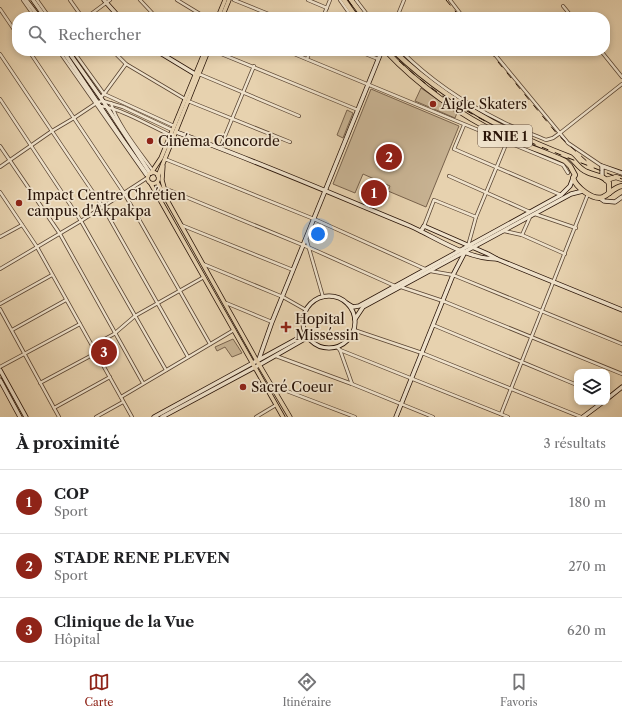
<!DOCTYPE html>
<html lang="fr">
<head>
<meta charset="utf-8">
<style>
  body { margin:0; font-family:"Libre Caslon Text",serif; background:#f2f2f2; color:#202124 }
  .controls { position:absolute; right:12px; bottom:12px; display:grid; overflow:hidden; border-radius:8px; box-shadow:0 2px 6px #0003 }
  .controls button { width:36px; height:36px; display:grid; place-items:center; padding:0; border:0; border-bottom:1px solid #e0e0e0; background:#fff; color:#202124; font:20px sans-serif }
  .you { position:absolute; left:318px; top:234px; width:14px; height:14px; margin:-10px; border:3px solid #fff; border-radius:50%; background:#1a73e8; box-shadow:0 0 0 6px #1a73e833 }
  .badge { display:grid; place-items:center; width:26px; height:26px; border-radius:50%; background:#8f2418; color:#fff; font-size:13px; font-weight:700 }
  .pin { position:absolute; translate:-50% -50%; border:2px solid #fff; box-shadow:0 1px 4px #0006 }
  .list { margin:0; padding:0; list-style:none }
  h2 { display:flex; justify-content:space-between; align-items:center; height:52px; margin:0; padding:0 16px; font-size:17px }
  h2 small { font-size:13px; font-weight:400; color:#757577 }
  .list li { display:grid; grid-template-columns:26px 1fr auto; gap:12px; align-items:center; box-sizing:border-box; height:64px; padding:0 16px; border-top:1px solid #e0e0e0 }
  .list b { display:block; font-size:15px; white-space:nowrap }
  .list p { margin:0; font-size:13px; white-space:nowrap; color:#757577 }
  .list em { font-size:13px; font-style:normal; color:#757577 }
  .icon { flex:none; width:22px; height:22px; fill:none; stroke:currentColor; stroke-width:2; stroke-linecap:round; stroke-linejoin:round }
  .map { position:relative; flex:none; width:622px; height:417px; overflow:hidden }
  .search { position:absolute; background:#fff; box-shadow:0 2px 6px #0003; left:12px; right:12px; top:12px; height:44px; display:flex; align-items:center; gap:10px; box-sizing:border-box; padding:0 14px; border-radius:16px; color:#757577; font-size:15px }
  .sheet { height:244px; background:#fff }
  nav { display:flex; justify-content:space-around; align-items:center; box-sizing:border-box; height:56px; border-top:1px solid #e0e0e0; background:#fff; font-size:11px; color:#757577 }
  nav a { display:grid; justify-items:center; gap:2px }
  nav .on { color:#8f2418 }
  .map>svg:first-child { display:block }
  .green { fill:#c7b292; stroke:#78624c }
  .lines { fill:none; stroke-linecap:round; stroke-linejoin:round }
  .street-casing { stroke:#584331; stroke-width:4 }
  .secondary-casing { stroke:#281307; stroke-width:5 }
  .primary-casing { stroke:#281307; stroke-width:5 }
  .highway-casing { stroke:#281307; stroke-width:6 }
  .street { stroke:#efe2cb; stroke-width:2.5 }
  .secondary { stroke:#efe2cb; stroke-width:3.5 }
  .primary { stroke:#e7d2af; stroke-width:3.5 }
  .highway { stroke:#e7d2af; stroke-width:4.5 }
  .rail { stroke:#281307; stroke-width:1; stroke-dasharray:7 7; stroke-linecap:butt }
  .poi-dot { fill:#8f2418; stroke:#efe2cb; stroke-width:1.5 }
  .labels { text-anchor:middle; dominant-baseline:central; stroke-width:3.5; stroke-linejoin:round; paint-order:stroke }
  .shield { fill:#efe2cb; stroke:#645142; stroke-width:1 }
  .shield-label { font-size:13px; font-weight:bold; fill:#281307 }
  .poi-label { font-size:14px; fill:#281307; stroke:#efe2cb; text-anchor:start }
</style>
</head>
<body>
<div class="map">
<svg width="622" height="417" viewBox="0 0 622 417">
  <rect width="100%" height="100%" fill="#e7d2af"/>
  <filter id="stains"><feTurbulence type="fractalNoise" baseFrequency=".005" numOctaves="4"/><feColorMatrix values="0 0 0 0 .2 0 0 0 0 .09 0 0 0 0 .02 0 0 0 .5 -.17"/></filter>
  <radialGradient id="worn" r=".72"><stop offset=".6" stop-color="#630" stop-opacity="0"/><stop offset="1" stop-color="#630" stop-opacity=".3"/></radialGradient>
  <g class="green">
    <path d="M421,88L457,113L455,118L415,101Z"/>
    <path d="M371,89L459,126L426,207L388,191L390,186L363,174L355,193L333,184Z"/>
    <path d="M347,110L353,113L343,138L337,135Z"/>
    <path d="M373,183L382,187L375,204L367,200Z"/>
    <path d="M233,339L242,353L232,357L225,347L217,351L215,347Z"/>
  </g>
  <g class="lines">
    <g class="street-casing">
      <g id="street">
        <path d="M23,0L35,17"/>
        <path d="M37,0L49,17"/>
        <path d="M70,0L82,17"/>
        <path d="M140,0L156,17"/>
        <path d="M177,0L205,17"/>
        <path d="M234,0L276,17"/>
        <path d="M308,0L327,8"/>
        <path d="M340,0L352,17"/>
        <path d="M356,0L369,17"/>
        <path d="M450,0L463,17"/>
        <path d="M563,6L572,17"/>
        <path d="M0,9L17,34"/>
        <path d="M87,17L110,0"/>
        <path d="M323,17L330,0"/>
        <path d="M397,17L404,0"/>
        <path d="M29,51L124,193L210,344"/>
        <path d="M59,51L146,175"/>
        <path d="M73,51L104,94L174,126"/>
        <path d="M113,51L126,64L185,99"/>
        <path d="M214,51L358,110"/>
        <path d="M287,51L563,165L568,173"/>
        <path d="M358,51L378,59"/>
        <path d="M401,51C430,80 464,103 501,121C515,129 531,133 546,140L553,138L560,133L622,84"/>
        <path d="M492,51L568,143L602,166"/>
        <path d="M601,51L622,77"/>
        <path d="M0,54L103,207L188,357"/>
        <path d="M307,59L310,51"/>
        <path d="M199,74L299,116"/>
        <path d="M101,97L104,94L126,64"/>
        <path d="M0,99L81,221L166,370"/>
        <path d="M188,101L290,142"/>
        <path d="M111,103C116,123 141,154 153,171"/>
        <path d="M100,106C118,107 153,127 170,135"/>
        <path d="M464,125L454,149L561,195"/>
        <path d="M0,146L60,234L143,383"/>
        <path d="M220,148L254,66"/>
        <path d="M165,159L314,219L425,269"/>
        <path d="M0,167L52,131L74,118L98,102L103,101L123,107L172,130"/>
        <path d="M449,176L530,212"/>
        <path d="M164,188L310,248L395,286"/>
        <path d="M0,192L37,247L132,417"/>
        <path d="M535,214L576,228"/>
        <path d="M181,225L293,270"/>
        <path d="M424,226L434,200L476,217"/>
        <path d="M504,231L522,235L565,254"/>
        <path d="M522,235L530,217"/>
        <path d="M0,237L22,225"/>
        <path d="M306,238L323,297"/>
        <path d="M468,246L476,217L507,142"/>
        <path d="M203,264L283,297L306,310"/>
        <path d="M0,269L81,221L147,178"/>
        <path d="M430,271L453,275L622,344"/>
        <path d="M401,287L443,301L622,374"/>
        <path d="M226,303L272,322"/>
        <path d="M0,304L52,275"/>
        <path d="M0,309L59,417"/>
        <path d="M433,325L577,385"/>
        <path d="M12,330L66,300"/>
        <path d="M354,330L422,353L581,417"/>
        <path d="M92,346L114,334L135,316L204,277"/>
        <path d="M337,347L340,350L352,384"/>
        <path d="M340,350L508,417"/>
        <path d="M276,356L352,384L433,417"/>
        <path d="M0,367L80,324"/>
        <path d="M40,383L96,353"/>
        <path d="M271,385L355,417"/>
        <path d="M121,397L234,330"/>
        <path d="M54,408L110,377"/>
        <path d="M501,414L588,194"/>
        <path d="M96,417L123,402"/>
        <path d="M256,417L276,405"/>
      </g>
    </g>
    <g class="secondary-casing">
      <g id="secondary">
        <path d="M26,0L39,17"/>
        <path d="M33,0L45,17"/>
        <path d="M104,0L119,17"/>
        <path d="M63,51L122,139L148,176"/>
        <path d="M68,51L103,101L150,173"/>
        <path d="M157,51L195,74"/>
        <path d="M176,132C255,160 332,194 410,226C437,238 466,259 497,259"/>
        <path d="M602,177V166L622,173"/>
        <path d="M600,198L604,201L615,202L622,197"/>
        <path d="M421,231L424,226L488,254L497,259L622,310"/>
        <circle cx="329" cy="322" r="26"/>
        <path d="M348,304L353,307L359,306L561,195L570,186L573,178"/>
        <path d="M355,319L363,307L571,194L583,191"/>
        <path d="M259,359L272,322L380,55"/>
        <path d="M0,370L26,417"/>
        <path d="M0,380L20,417"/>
        <path d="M607,399L622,387"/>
        <path d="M154,417L306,334"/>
        <path d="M162,417L259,365L308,337"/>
        <path d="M396,417L453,275L465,252"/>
        <path d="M583,417L603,402"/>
      </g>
    </g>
    <g class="primary-casing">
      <g id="primary">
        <path d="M218,17L225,0"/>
        <path d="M222,17L229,0"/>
        <path d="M163,166L162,180L166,195"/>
        <circle cx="153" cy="178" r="5.5"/>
        <path d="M151,173L161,158L205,51"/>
        <path d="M158,176L208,51"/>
        <path d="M157,182L257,361L290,417"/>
        <path d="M151,184L283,417"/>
      </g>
    </g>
    <g class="highway-casing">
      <g id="highway">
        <path d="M344,0L356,17"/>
        <path d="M351,0L364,17"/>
        <path d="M386,51C420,87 460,115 505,137C525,146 546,152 565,161L570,166L575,175L573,178C576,187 593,201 603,197C610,194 614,187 622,186"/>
        <path d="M394,51C444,99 506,133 570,157C576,162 579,169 587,172C595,176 604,175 609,183V193"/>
        <path d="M606,180L616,177L622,179"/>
      </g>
    </g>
    <use href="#street" class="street"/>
    <use href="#secondary" class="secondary"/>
    <use href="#primary" class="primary"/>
    <use href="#highway" class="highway"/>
    <g class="rail">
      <path d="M348,0L360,17"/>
      <path d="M446,0L460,17"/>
      <path d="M389,51C455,119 537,145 622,179"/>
      <path d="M489,51L558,135L590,164"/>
    </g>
  </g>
  <g class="poi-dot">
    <circle cx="433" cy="104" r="4"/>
    <circle cx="150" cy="141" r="4"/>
    <circle cx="19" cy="203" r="4"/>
    <path d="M284 321h4v4h4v4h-4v4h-4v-4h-4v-4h4z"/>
    <circle cx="243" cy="387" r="4"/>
  </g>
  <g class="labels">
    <rect class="shield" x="478" y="125" width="54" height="22" rx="3"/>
    <g class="shield-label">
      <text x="505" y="136">RNIE 1</text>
    </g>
    <g class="poi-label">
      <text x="441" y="104">Aigle Skaters</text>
      <text x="158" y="141">Cinéma Concorde</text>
      <text x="27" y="195">Impact Centre Chrétien<tspan x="27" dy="16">campus d'Akpakpa</tspan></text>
      <text x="295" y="319">Hopital<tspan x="295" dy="16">Misséssin</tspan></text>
      <text x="251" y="387">Sacré Coeur</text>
    </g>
  </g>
  <rect width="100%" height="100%" filter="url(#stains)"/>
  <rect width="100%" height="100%" fill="url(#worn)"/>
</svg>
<div class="controls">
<button><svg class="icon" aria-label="layers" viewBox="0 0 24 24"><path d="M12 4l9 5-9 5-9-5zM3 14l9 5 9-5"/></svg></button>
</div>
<div class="you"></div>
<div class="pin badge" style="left:374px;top:193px">1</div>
<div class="pin badge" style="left:389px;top:157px">2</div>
<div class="pin badge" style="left:104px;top:352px">3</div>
<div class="search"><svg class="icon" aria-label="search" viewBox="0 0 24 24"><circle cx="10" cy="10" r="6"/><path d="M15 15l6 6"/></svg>Rechercher</div>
</div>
<section class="sheet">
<h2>À proximité<small>3 résultats</small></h2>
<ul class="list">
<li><span class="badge">1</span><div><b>COP</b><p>Sport</p></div><em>180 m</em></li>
<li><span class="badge">2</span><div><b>STADE RENE PLEVEN</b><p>Sport</p></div><em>270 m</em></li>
<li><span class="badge">3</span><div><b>Clinique de la Vue</b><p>Hôpital</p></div><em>620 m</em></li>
</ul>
</section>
<nav>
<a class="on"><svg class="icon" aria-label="map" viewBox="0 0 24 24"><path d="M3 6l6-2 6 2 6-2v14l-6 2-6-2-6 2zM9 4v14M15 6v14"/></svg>Carte</a>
<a><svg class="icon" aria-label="directions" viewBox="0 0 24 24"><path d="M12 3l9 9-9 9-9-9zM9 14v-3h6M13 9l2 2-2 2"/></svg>Itinéraire</a>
<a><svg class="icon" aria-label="saved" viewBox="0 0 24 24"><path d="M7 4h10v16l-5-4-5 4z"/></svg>Favoris</a>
</nav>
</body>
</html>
